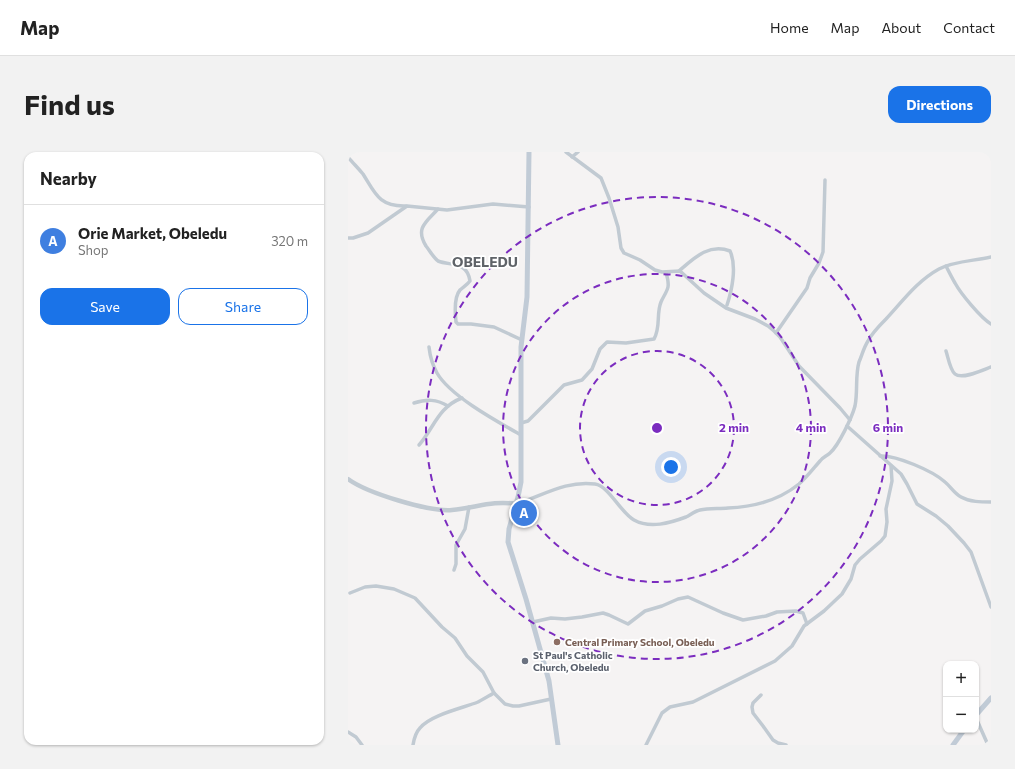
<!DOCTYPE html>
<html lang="en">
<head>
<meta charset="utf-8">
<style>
  body { margin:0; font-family:Commissioner,sans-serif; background:#f2f2f2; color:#222 }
  .controls { position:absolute; right:12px; bottom:12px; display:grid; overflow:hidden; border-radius:8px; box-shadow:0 1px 3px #0004 }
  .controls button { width:36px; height:36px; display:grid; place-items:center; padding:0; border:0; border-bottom:1px solid #e0e0e0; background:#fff; color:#222; font:20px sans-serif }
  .you { position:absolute; left:323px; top:315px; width:14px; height:14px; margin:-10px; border:3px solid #fff; border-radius:50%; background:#1a73e8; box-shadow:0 0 0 6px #1a73e833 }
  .badge { display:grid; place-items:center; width:26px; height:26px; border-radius:50%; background:#1a73e8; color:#fff; font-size:13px; font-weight:700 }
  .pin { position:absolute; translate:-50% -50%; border:2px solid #fff; box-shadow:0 1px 4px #0006 }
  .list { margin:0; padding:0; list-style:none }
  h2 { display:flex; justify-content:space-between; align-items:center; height:52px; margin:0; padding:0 16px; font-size:17px }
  h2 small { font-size:13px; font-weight:400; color:#767676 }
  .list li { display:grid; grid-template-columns:26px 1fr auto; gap:12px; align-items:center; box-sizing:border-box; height:72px; padding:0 16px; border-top:1px solid #e0e0e0 }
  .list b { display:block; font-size:15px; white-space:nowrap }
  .list p { margin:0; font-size:13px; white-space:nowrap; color:#767676 }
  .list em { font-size:13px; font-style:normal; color:#767676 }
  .actions { display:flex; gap:8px; padding:12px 16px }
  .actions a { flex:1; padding:9px 0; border:1px solid #1a73e8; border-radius:12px; text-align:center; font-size:14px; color:#1a73e8 }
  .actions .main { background:#1a73e8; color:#fff }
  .map { position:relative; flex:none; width:643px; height:593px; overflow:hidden; border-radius:12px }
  header { display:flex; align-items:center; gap:24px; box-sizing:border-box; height:56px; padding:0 20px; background:#fff; border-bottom:1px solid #e0e0e0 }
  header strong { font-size:19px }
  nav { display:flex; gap:22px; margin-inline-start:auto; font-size:14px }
  .intro { display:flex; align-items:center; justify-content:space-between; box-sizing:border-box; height:96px; padding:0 24px }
  h1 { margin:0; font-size:28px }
  .button { padding:10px 18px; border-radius:12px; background:#1a73e8; color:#fff; font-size:14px; font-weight:700 }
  main { display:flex; gap:24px; padding:0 24px }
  aside { flex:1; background:#fff; border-radius:12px; box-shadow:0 1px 3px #0004 }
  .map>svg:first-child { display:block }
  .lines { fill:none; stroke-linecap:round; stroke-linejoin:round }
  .minor { stroke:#c1cad2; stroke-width:3.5 }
  .tertiary { stroke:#c1cad2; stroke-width:4.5 }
  .secondary { stroke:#c1cbd6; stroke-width:5 }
  .ring { fill:none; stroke:#7b2cbf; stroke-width:2; stroke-dasharray:7 5 }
  .education-dot { fill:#8d6e63; stroke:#fff; stroke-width:1.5 }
  .worship-dot { fill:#6b7280; stroke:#fff; stroke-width:1.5 }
  .labels { text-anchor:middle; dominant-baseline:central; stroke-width:3.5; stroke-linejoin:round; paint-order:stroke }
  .education-label { font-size:10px; font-weight:bold; fill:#785e54; stroke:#fff; text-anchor:start }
  .worship-label { font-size:10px; font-weight:bold; fill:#5b616d; stroke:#fff; text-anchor:start }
  .district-label { font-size:14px; font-weight:bold; fill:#5f6368; stroke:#fff }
  .centre { fill:#7b2cbf; stroke:#fff; stroke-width:2 }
  .ring-label { font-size:12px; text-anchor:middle; font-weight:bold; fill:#7b2cbf; stroke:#fff; stroke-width:3.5; stroke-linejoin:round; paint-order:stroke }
</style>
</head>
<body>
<header>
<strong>Map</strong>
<nav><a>Home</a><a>Map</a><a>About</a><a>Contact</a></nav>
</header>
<div class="intro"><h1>Find us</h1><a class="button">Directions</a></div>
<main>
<aside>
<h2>Nearby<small></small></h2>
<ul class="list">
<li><span class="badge" style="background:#3f7fe0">A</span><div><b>Orie Market, Obeledu</b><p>Shop</p></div><em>320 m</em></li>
</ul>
<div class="actions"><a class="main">Save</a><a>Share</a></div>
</aside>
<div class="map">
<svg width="643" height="593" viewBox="0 0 643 593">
  <rect width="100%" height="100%" fill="#f5f3f3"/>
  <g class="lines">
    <g class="minor">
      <path d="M218,0L253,26L261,46L270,75L273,96L276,101L292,108L307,118L314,120L332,119L356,141L378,156L407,167L420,174L426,179L432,185L451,214L492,256L502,268"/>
      <path d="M0,5C5,11 10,16 15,22C27,41 31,55 58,54"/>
      <path d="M224,5L230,0"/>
      <path d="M90,57C78,70 67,76 78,94C82,99 85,105 90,109C103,114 119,109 122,129C119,133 115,135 112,138C106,145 107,161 108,170L110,172H123L146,175L174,188"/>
      <path d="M0,86H5L20,81L59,54L99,58L145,52L181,55"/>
      <path d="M598,114C601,120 604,126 607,131C613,142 633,166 643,172"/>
      <path d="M331,119C346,106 361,91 382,99C389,114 384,138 379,153"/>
      <path d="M428,181L459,136L462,126L471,111L475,100L477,28"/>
      <path d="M81,195C82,204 85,214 89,221C102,244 150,270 173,283"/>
      <path d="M598,199C600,205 602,218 607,222C614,228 635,218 643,215"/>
      <path d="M66,251C79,247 88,247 100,254"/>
      <path d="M173,271L180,269L216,233L234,228L244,217L252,197L259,190L278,191L306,187C313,175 308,162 313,150C315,145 319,140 320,135C321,130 319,125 318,120"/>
      <path d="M499,274L553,322L559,332L569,352L588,364L600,374L616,391L623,400L643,455"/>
      <path d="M71,293C86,276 90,255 114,246"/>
      <path d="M532,304C548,303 585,319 597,330C603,335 606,341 613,345C622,350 633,350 643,350"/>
      <path d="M168,352C194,344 218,328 247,332C261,334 272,360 286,368C302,377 322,371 338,365C342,363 347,359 352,358C361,356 371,357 380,356C406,355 430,349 451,332C459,325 465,317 472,309C475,305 479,304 482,301C491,293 504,265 507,254C510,239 507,224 511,210C514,203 516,195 520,189C524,181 531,174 538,167C554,150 569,129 591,117C606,109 626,109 643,105"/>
      <path d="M106,418L108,412V393L117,377L121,355"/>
      <path d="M2,441L17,435L28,434L46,437L67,446L94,475L107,486L119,504L135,520L146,541L157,552L165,554H171L203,547"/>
      <path d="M185,470L203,466L217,467L234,465L255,461L261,463L280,472L297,459L314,454L330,447L340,445L375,461L395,468L418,464L429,460L448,459L455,461L459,472"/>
      <path d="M413,543L405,551L404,555L405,561L415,574L425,588L430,591L438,593"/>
      <path d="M628,566L640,593"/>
      <path d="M0,580L8,585L14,593"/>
      <path d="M65,593C66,587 68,580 72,576C82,563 115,556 130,550C135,547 141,544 146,541"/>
      <path d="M298,593L314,561L322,555L345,550L427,509L444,494L456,474L476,459L494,442L503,427L507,413L512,407L533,389L537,384L539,370L538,357L544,329L543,314"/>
    </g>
    <g class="tertiary">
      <path d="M642,0H643"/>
      <path d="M0,327C19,341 81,360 104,358C127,356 145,348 168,352"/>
    </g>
    <g class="secondary">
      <path d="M181,0L179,145L173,195V330L170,345L161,377L160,390L178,447L201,529L210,593"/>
      <path d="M628,563L643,546"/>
      <path d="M605,593L616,578"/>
    </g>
  </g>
  <g class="ring">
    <circle cx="309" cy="276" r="77"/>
    <circle cx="309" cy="276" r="154"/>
    <circle cx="309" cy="276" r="231"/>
  </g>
  <circle class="education-dot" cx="209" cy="490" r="4"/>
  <circle class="worship-dot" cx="177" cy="509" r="4"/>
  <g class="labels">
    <g class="education-label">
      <text x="217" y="490">Central Primary School, Obeledu</text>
    </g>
    <g class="worship-label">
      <text x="185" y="503">St Paul's Catholic<tspan x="185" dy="12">Church, Obeledu</tspan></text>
    </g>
    <g class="district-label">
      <text x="137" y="109">OBELEDU</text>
    </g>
  </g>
  <circle cx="309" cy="276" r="6" class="centre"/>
  <g class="ring-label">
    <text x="386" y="280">2 min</text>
    <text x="463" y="280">4 min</text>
    <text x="540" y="280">6 min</text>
  </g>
</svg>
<div class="controls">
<button>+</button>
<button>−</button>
</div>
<div class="you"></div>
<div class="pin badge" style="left:176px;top:361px;background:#3f7fe0">A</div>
</div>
</main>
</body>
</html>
